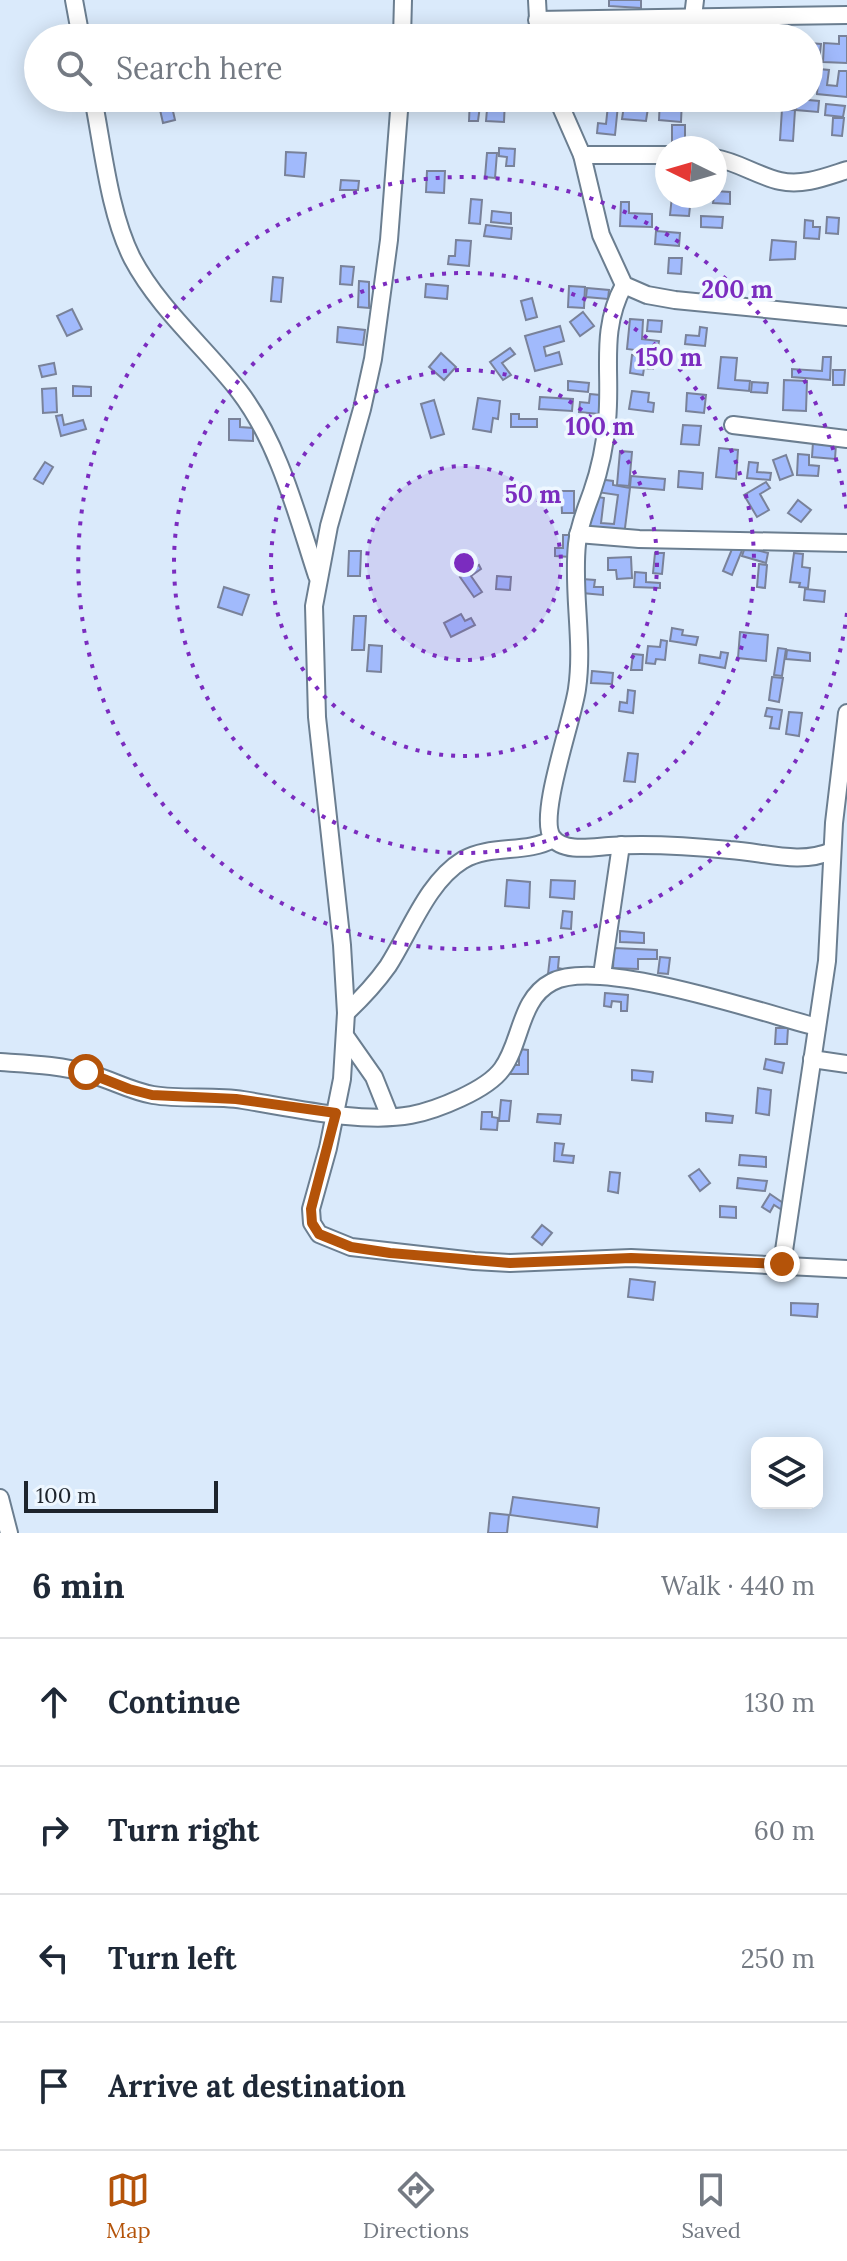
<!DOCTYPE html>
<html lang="en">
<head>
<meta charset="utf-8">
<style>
  body { margin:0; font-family:Lora,serif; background:#f2f2f3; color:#1f2937 }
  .controls { position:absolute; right:24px; bottom:24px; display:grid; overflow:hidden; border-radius:16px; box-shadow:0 4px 20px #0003 }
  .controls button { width:72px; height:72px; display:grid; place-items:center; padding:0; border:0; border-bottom:2px solid #e0e1e3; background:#fff; color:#1f2937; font:40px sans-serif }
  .compass { position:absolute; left:655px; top:136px; width:72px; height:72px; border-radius:50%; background:#fff; box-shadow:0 4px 20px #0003; rotate:275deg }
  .scale { position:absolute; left:24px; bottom:20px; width:194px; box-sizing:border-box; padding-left:8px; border:4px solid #1d242c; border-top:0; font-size:22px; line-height:28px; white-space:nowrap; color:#1d242c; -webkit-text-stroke:6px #eef7ff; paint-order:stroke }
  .stop { position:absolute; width:24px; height:24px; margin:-18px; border:6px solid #b45309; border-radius:50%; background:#fff }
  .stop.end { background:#b45309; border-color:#fff; box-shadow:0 2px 8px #0008 }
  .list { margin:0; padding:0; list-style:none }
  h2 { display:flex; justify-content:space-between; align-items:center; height:104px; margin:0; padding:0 32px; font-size:34px }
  h2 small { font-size:26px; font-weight:400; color:#747a83 }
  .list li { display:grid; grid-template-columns:52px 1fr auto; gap:24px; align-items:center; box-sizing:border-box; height:128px; padding:0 32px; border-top:2px solid #e0e1e3 }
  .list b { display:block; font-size:30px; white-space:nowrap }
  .list em { font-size:26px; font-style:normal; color:#747a83 }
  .icon { flex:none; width:44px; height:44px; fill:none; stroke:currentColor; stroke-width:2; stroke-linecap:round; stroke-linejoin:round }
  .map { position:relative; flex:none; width:847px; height:1533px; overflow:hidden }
  .search { position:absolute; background:#fff; box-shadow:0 4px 20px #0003; left:24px; right:24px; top:24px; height:88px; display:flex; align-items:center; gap:20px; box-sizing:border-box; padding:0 28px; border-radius:44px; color:#747a83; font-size:30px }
  .sheet { height:616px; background:#fff }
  nav { display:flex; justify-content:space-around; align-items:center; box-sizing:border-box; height:112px; border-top:2px solid #e0e1e3; background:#fff; font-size:22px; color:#747a83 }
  nav a { display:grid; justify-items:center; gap:4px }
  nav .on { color:#b45309 }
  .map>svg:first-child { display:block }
  .building { fill:#a1bafc; stroke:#798299; stroke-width:2 }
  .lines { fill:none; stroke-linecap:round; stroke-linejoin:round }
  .minor-casing { stroke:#6b7e90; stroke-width:20 }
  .minor { stroke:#fff; stroke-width:16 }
  .route { stroke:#b45309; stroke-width:10 }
  .ring { fill:none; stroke:#7b2cbf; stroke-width:4; stroke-dasharray:4 8 }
  .centre { fill:#7b2cbf; stroke:#eef7ff; stroke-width:4 }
  .ring-label { font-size:24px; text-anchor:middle; font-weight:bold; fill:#7b2cbf; stroke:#eef7ff; stroke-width:7; stroke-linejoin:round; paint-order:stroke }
</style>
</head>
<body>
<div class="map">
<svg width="847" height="1533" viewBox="0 0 847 1533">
  <rect width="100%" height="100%" fill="#daeafb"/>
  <g class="building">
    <path d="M609,0H641V8L609,6Z"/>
    <path d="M839,36H847V63L823,62L824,43L839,44Z"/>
    <path d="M809,43L821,44L819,62L809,61Z"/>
    <path d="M819,69L829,70L827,85L837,86L839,71H847V97L817,94Z"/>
    <path d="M170,98L175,120L163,123L158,101Z"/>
    <path d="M470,98H481L478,121H469Z"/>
    <path d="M488,98L505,99L504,122L486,121Z"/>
    <path d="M660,98L682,99L681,122L659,120Z"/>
    <path d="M754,98H777L776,110L754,109Z"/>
    <path d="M797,99L819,101L818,112L796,110Z"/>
    <path d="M826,104L845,106L843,117L825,115Z"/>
    <path d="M608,105H618L615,135L597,133L598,123L606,124Z"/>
    <path d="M624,105L648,108L646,121L622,119Z"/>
    <path d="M782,109L795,110L793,141L780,140Z"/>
    <path d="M833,118H844L842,136L832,135Z"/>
    <rect x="672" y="125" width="13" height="21"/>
    <path d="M499,148L515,149L514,166H506L507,157L499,156Z"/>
    <path d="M286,152L306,153L304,177L285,175Z"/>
    <path d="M487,153H497L495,178L485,177Z"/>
    <path d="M427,171H445L444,193L426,192Z"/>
    <path d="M341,180L359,181L358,190H340Z"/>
    <path d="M715,191L730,192V204L713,203Z"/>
    <path d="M672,196H691L689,216L670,215Z"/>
    <path d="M471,199L482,200L480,224L469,223Z"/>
    <path d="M621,202H629V213L652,214V227L620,226Z"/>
    <path d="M492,211L511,213V224L491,222Z"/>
    <path d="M701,216L723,217L722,228L701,227Z"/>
    <path d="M827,217L839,218L838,234L826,233Z"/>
    <path d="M805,220L813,221V227H820L819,239L804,238Z"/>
    <path d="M486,225L512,228L511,239L484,236Z"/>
    <path d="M656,231L680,233L679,246L655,244Z"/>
    <path d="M456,240L471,241L469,266L448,264L449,256H455Z"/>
    <path d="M772,240L796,242L795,259L770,260Z"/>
    <path d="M669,258H682L681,274L668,273Z"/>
    <path d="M341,266L354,267L352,285L340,284Z"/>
    <path d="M273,277L283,278L281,302L271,301Z"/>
    <path d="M359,281L369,282V308L358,307Z"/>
    <path d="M426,284L448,286L447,299L425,297Z"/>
    <path d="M569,286L585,287L584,308L568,307Z"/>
    <path d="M587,288L609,290L608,299L586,297Z"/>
    <path d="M532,298L537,317L526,320L521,301Z"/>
    <path d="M72,309L82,329L67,336L57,316Z"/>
    <path d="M583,312L594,326L580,336L570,322Z"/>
    <path d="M630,319L643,320L642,339L659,341L657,353L627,349Z"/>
    <path d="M648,320L662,321L661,332L647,331Z"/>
    <path d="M560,326L564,341L544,347L546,356L559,352L562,364L535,371L525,336Z"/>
    <path d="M338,327L365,330L363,345L337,342Z"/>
    <path d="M700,327L707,328L705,346L685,344L686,335L699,336Z"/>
    <path d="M510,348L515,354L502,363L511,375L503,380L490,362Z"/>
    <path d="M441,353L456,367L444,380L429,367Z"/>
    <path d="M632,355L654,358L653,369L644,368L643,375L630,373Z"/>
    <path d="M721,357L737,358L735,380L750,381L749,391L718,388Z"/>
    <path d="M823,357H831L830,380L792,377V369L822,371Z"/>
    <path d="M54,363L56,374L42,377L39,366Z"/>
    <path d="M833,370H845L844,385H833Z"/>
    <path d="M784,380L807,381L806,411L783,410Z"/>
    <path d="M568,381L589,383L588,392L568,390Z"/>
    <path d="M752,382L768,383L767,393L751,392Z"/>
    <path d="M73,386L91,387V396H73Z"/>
    <path d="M56,388L57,412L43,413L42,389Z"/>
    <path d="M632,391L649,393L648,402L654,403L653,412L629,409Z"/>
    <path d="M687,393L706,395L704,413L686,411Z"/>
    <path d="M590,394L600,395L599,414L579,412L580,402L589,403Z"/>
    <path d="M540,397L573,399L572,411L539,409Z"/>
    <path d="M478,398L500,401L498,419L493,418L491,432L473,429Z"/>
    <path d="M434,400L444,434L431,438L421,404Z"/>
    <path d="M511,414H519V419H537V427H511Z"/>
    <path d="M62,415L64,425L83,420L86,429L61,436L56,416Z"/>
    <path d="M229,419H240V427L253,428V441L229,440Z"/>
    <path d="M683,425L701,426L699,445L681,444Z"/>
    <path d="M813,442L836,444L835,459L812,457Z"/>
    <path d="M719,448L738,450L736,479L716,477Z"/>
    <path d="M620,451L632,452L629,486L617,485Z"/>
    <path d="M798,454L809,455V465L819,466L818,476L797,475Z"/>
    <path d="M786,455L793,475L780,480L773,460Z"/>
    <path d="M45,462L53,467L43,484L34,479Z"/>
    <path d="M749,462L758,463L757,472L771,473L770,480L747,478Z"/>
    <path d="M679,471L703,473L702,489L678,487Z"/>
    <path d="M631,476L665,479L664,490L630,487Z"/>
    <path d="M598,479L613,481V485L630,488L624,536L589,532L593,496L604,498L601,523L614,524L618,495L597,492Z"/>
    <path d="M766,482L770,488L760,494L769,510L757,517L744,495Z"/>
    <path d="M561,491H574V513H562Z"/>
    <path d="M798,500L811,510L801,522L788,513Z"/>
    <path d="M563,535H571V557L555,556V548H563Z"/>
    <path d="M734,544L743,548L732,575L723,571Z"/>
    <path d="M745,547L768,553L766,563L742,556Z"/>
    <path d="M349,551H361L360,576H348Z"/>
    <path d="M655,553H664L662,574L653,573Z"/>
    <path d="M794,553L803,554L802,567L810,568L808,588L799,587L800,583L790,582Z"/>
    <path d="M631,557L632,578L617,579L616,570H608V558Z"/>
    <path d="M759,564L767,565L765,588L757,587Z"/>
    <path d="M479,565L481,569L471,576L482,592L474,597L460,577Z"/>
    <path d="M635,572L646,573V582L660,583V588L634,587Z"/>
    <path d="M497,576L511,577L510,590L496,589Z"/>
    <path d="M582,579L595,580L594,587H603V595L582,593Z"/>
    <path d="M224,587L249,595L242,615L218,607Z"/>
    <path d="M805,589L825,591L824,602L804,600Z"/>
    <path d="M461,614L465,621L471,618L475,625L451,637L444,623Z"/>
    <path d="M354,616H366L364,650H352Z"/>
    <path d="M672,628L683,630L682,635L698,637L696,645L670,641Z"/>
    <path d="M740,632L768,635L766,661L738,658Z"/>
    <path d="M661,640L667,641L665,660L656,659L655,664L646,663L648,646L660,647Z"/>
    <path d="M369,645L382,646L381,672L367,671Z"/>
    <path d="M778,648L786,649L782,676L774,675Z"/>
    <path d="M787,650L810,653V661L786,659Z"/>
    <path d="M721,652L728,653L725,668L699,663L700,655L720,658Z"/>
    <path d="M633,654L643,655L642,670H631Z"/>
    <path d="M592,671L613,673L612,684L591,683Z"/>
    <path d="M772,677L783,678L779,702L769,700Z"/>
    <path d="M628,690L635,691L633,713L619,711L620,702L627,703Z"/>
    <path d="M767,708L782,710L779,729L770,728L772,717L765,716Z"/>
    <path d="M789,712L802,713L799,736L786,734Z"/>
    <path d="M628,753L638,754L635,782L624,781Z"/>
    <path d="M507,880L530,882L529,908L505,906Z"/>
    <path d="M551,880L575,881L574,899L550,897Z"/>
    <path d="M563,911L572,912L571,929L561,928Z"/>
    <path d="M620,931L644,933V943L620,942Z"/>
    <path d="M614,948L657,950V959H638V969L613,968Z"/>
    <path d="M550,957H559L558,968L563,969L562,975L548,974Z"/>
    <path d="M660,957L670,958L668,974L658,973Z"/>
    <path d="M605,993L628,995L627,1011H621V1002L612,1001L611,1007L604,1006Z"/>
    <path d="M776,1028H788L787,1044H775Z"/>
    <path d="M519,1049L528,1050V1074H510V1065H519Z"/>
    <path d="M766,1059L784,1063L782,1073L764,1069Z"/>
    <path d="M632,1070L653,1072L652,1082L632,1080Z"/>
    <path d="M758,1088L771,1090L769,1115L756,1113Z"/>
    <path d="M501,1100L511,1101L509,1121H499Z"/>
    <path d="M482,1112H492V1117L498,1118L497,1130L481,1129Z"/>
    <path d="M706,1113L733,1116L732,1123L706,1121Z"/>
    <path d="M538,1114L561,1115L560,1124L537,1122Z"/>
    <path d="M555,1143L564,1144L562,1155L574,1156L573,1163L554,1161Z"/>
    <path d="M740,1155L766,1157V1167L739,1165Z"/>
    <path d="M699,1169L710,1183L700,1191L689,1176Z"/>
    <path d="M610,1172L620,1173L618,1193L608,1191Z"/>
    <path d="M738,1178L767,1181L765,1191L737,1188Z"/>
    <path d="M770,1194L786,1205L782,1210L774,1205L770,1212L762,1207Z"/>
    <path d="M720,1206L736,1207V1218L720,1217Z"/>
    <path d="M542,1225L552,1233L542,1245L532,1237Z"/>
    <path d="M630,1279L655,1282L653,1300L628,1297Z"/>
    <path d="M791,1303L818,1304L817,1317L791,1315Z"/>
    <path d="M513,1497L599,1508L597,1527L510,1515Z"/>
    <path d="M490,1513L509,1515L507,1533H488Z"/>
  </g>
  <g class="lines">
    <g class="minor-casing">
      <g id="minor">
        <path d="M74,0L81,38"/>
        <path d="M537,0L539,38"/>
        <path d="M693,17L695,0"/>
        <path d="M537,20L847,15"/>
        <path d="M402,38L403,0"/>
        <path d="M93,98C103,148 109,212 132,258C159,309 204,346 239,391C279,443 297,515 317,576"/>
        <path d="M400,98L389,240L373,359L362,409L329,526L314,606L317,717L342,945L346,1013L342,1079L328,1148L311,1209L312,1223L319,1234L351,1247L474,1261L510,1263L631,1258L847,1269"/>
        <path d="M557,98L582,155L601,235L624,285L647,295L675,300L847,317"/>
        <path d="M582,155H667"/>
        <path d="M715,158C738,162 758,176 780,181C803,186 825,177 847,170"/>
        <path d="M624,285C599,331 612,372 607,421C605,445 600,469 592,492C586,509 579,525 577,544C572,592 584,641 577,689C573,719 538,815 552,837C563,853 593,847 609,846C650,843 690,846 730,850C764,852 800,865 832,851"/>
        <path d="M733,425L847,439"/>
        <path d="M578,534L639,539L847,543"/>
        <path d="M602,975L621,845"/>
        <path d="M346,1013C361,999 376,983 388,966C410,932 427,882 463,860C491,844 526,854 553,839"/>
        <path d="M346,1037L374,1077L390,1117"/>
        <path d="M812,1059L847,1064"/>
        <path d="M0,1062C30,1064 61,1065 90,1074C112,1080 130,1091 153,1095C183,1100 214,1095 243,1100C293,1108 362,1124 411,1115C437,1110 487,1090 502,1069C522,1042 519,999 552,982C599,957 762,1013 817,1027"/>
        <path d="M782,1264L827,961L834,823L847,713"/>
        <path d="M0,1498L9,1533"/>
      </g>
    </g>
    <use href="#minor" class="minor"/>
  </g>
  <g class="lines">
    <path class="route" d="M86,1072L129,1089L152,1095L236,1099L336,1113L311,1209L312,1223L319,1234L351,1247L390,1253L510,1263L631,1258L782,1264"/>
  </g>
  <circle cx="464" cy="563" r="97" fill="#7b2cbf" fill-opacity=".12"/>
  <g class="ring">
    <circle cx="464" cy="563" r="97"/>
    <circle cx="464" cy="563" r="193"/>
    <circle cx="464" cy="563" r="290"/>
    <path d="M847 613A386 386 0 1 1 847 513"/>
  </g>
  <circle cx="464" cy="563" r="12" class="centre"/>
  <g class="ring-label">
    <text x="737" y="298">200 m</text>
    <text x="669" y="366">150 m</text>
    <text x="600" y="435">100 m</text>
    <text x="533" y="503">50 m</text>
  </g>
</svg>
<div class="controls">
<button><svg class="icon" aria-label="layers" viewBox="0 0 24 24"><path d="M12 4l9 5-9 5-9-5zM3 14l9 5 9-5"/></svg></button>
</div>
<svg class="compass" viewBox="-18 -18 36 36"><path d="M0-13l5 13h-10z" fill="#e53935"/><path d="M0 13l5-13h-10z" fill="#747a83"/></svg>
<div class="scale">100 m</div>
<div class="stop" style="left:86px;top:1072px"></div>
<div class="stop end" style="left:782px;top:1264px"></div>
<div class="search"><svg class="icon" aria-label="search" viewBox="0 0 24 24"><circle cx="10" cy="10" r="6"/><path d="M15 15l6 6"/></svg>Search here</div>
</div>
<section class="sheet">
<h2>6 min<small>Walk · 440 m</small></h2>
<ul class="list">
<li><svg class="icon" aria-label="ahead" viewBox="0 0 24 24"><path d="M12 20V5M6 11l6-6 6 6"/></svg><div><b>Continue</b></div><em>130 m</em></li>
<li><svg class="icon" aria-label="right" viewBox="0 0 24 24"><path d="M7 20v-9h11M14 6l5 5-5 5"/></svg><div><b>Turn right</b></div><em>60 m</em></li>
<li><svg class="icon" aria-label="left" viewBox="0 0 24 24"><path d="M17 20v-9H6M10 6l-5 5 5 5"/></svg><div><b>Turn left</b></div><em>250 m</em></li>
<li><svg class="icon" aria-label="arrive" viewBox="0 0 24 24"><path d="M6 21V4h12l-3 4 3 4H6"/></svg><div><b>Arrive at destination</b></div></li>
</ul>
</section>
<nav>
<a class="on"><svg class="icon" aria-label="map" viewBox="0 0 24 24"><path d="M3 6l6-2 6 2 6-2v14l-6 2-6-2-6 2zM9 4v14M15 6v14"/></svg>Map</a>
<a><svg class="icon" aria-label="directions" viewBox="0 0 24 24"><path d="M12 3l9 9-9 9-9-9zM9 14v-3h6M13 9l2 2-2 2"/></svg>Directions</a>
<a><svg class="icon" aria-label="saved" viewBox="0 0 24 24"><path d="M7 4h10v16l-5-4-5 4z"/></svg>Saved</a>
</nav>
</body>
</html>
